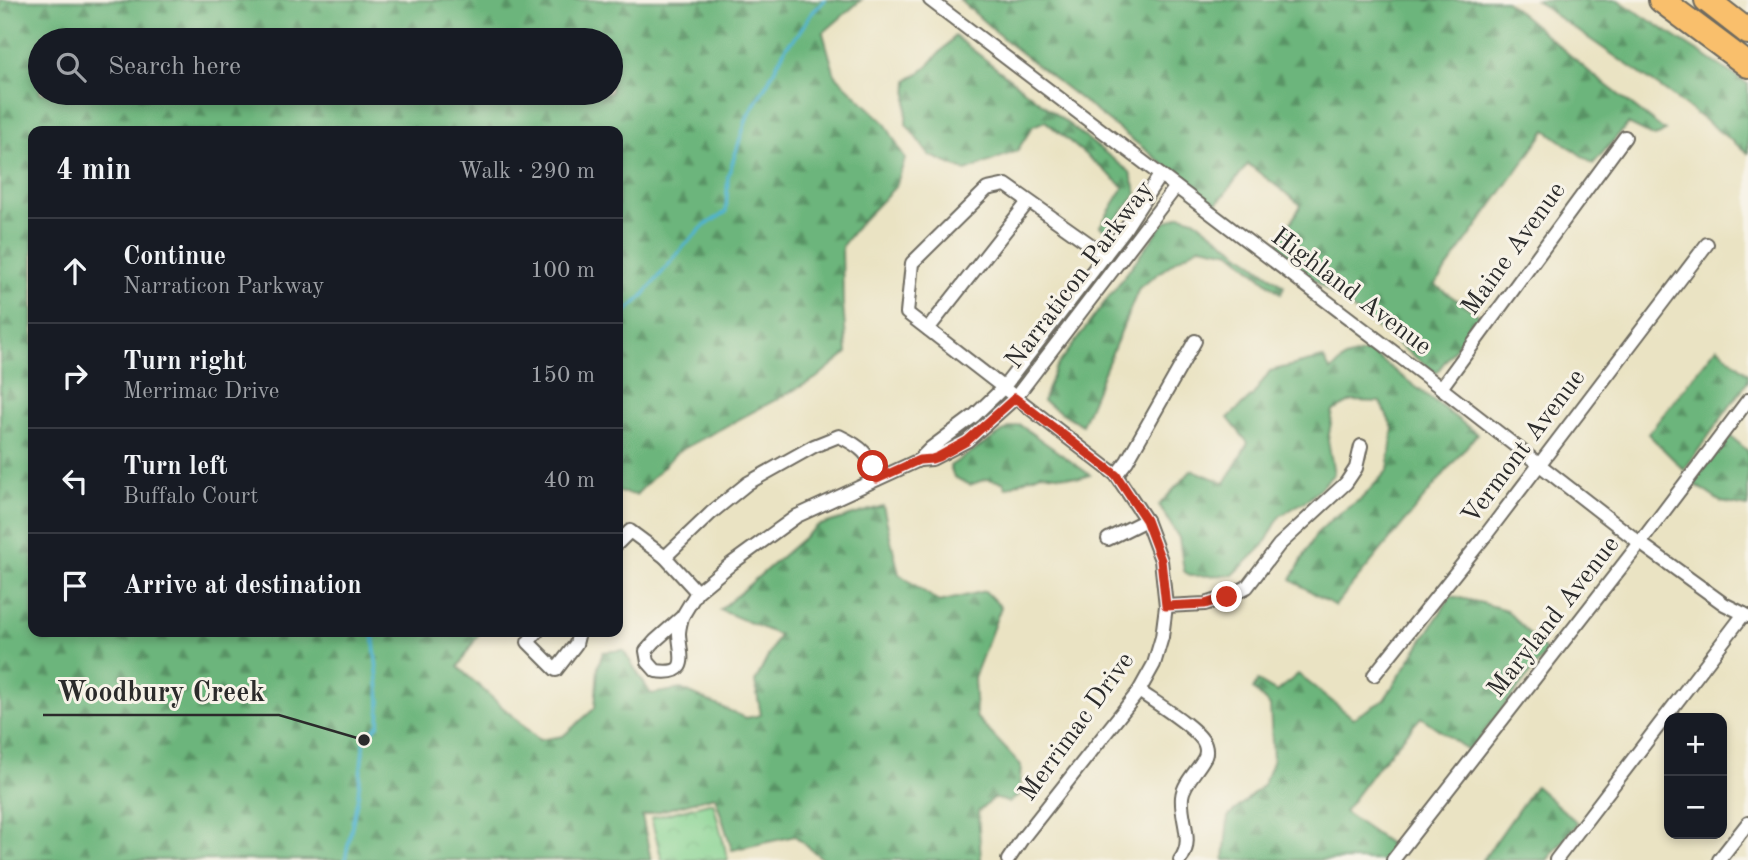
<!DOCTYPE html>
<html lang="en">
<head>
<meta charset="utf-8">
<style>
  body { margin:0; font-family:"Old Standard TT",serif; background:#242831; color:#f1f3f6 }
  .controls { position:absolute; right:21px; bottom:21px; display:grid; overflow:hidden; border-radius:14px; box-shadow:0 4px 10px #0003 }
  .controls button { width:63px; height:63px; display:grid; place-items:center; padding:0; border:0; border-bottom:2px solid #363941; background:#171b24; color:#f1f3f6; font:35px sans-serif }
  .stop { position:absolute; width:21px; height:21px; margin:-16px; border:5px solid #c8321e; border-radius:50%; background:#fff }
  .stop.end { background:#c8321e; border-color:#fff; box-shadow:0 2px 7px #0008 }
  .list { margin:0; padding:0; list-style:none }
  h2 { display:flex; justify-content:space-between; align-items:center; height:91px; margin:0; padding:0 28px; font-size:30px }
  h2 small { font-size:23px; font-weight:400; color:#9ea1a6 }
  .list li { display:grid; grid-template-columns:46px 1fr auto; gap:21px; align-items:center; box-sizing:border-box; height:105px; padding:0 28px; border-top:2px solid #363941 }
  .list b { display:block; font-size:26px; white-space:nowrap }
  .list p { margin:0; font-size:23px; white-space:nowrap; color:#9ea1a6 }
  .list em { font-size:23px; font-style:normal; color:#9ea1a6 }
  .icon { flex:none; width:38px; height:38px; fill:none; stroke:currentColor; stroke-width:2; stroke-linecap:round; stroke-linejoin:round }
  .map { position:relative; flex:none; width:1748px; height:860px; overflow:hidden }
  .search { position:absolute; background:#171b24; box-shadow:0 4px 10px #0003; left:28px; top:28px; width:595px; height:77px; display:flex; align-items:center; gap:18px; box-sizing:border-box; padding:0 24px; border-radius:38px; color:#9ea1a6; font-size:26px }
  .panel { position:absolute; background:#171b24; box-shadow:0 4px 10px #0003; left:28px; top:126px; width:595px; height:511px; border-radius:14px }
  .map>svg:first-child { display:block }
  .forest { fill:url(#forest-firs); stroke:#4c7053; stroke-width:2; fill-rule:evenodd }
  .park { fill:url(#park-crowns); stroke:#587f5e; stroke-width:2 }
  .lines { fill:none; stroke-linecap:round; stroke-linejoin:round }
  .stream { stroke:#50b3cf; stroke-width:3.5 }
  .minor-casing { stroke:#6e6b60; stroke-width:16 }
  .motorway-casing { stroke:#6e6b60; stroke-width:28 }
  .minor { stroke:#fff; stroke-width:12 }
  .motorway { stroke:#f9bf6c; stroke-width:24 }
  .route { stroke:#c8321e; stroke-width:9 }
  .labels { text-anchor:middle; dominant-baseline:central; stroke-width:6; stroke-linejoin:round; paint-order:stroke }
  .street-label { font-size:26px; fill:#2b2b2b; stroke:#f7f3e8 }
  .leader { fill:none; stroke:#2b2b2b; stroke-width:2.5 }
  .callout-dot { fill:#2b2b2b; stroke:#f7f3e8; stroke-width:2.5 }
  .callout-label { font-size:28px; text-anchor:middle; font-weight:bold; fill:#2b2b2b; stroke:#f7f3e8; stroke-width:6; stroke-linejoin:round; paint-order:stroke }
</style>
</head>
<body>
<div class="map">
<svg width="1748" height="860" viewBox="0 0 1748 860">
  <defs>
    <pattern id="forest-firs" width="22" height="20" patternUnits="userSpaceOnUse" patternTransform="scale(1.75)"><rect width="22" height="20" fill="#6cb57b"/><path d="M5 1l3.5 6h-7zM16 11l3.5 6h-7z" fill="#599365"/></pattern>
    <pattern id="park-crowns" width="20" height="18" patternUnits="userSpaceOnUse" patternTransform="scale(1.75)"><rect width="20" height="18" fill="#86d391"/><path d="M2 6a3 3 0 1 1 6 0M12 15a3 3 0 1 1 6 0" fill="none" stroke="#74b57d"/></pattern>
  </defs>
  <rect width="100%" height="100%" fill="#f7f3e8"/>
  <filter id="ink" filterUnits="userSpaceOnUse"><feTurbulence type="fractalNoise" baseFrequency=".0143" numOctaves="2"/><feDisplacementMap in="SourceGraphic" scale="14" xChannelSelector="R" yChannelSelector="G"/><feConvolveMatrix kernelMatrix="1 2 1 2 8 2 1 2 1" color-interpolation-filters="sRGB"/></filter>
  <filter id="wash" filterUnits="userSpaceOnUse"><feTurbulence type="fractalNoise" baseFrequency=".00686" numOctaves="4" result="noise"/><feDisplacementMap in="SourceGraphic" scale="28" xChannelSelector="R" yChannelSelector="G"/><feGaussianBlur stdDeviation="1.57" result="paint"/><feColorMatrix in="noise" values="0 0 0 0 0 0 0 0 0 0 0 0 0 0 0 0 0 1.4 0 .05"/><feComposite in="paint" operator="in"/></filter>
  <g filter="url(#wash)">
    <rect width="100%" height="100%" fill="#eae3c3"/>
    <g class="forest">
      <path d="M0,0H861L823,33L835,75L885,123L905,159L896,186L859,224L842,246L843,303L847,353L815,379L677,452L636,495L618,492V131H33V632H480L458,667L539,740L563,736L595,708L598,667L603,652L623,650L651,694L681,689L746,718L761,715L755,682L779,635L720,610L817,526L883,506L899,574L939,602L985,591L1001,607L974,678L976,717L1021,765L1019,795L1009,802L994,798L978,812L981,860H824L795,836L732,850L715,796L642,816L651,860H0ZM40,40H611V93H40Z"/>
      <path d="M960,0H1505L1592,74L1665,131L1655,137L1628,124L1593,164L1546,130L1435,285L1480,316L1436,373L1275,250L1301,205L1248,164L1216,205L1006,41Z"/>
      <path d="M1536,0H1618L1748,84V153L1671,95L1552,13Z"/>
      <path d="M955,36L1130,172L1137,193L1107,232L1100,226L1124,187L1045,121L1033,126L1017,151L966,171L929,155L906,124L908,80L925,69Z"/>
      <path d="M1180,215L1194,219L1284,286L1281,294L1231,252L1201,246L1178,259L1139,288L1082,425L1043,401L1055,369L1164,223Z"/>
      <path d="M1717,347L1748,374V381L1684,470L1648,434Z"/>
      <path d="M1369,351L1477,434L1335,606L1291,580L1316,534L1333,518L1362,498L1388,470L1393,428L1380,402L1352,401L1333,411L1328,440L1334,474L1310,498L1280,516L1264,545L1233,575L1190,576L1184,571L1179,538L1159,505L1192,470L1225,483L1248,443L1228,418L1253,395L1270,371L1323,358L1331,371L1345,358Z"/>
      <path d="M1020,425L1090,475L1080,478L1041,473L1006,488L1003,482L986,479L970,485L954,477L950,466L1009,428Z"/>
      <path d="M1729,435L1748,451V507L1721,502L1691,482Z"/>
      <path d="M1451,596L1482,603L1506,610L1547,652L1469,751L1421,717L1379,765L1344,812L1394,847L1384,860H1224L1228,817L1263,785L1273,760L1270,706L1253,689L1258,681L1277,692L1298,674L1353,718L1384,700Z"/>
      <path d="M1535,786L1578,823L1547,860H1483Z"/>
    </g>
    <path class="park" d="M713,802L728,860H662L651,818Z"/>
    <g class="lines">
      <g class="stream">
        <path d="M618,319L641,298L684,246L704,226L726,212L728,176L748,115L768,82L786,47L800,32L811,14L825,0"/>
        <path d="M345,860L358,796L364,740L379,724L380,700L373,632"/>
      </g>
    </g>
  </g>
  <g filter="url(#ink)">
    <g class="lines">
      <g class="minor-casing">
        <g id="minor">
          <path d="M930,0L1441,388L1640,543L1724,604L1748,616"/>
          <path d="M928,329L1028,202"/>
          <path d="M1441,388L1625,137"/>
          <path d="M919,460L931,448L974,416L1003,388L1125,229L1160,175"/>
          <path d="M1116,475L1127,461L1195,341"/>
          <path d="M1108,539L1146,520"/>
          <path d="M618,543L630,531L665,557"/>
          <path d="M697,592L665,557L711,513L748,483L814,446L839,436C862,447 870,454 877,479"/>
          <path d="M1166,606L1205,604L1227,597L1247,587L1279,545L1346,483L1356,468L1361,446"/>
          <path d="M682,617C681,622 679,628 679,634C680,656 691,676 656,671L648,662L646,651L655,641L682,617L697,592L731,564L797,516L919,460L932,459L967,441L1015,398L1176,187"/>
          <path d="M537,632L528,642L556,670L576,644L579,632"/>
          <path d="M1374,675L1485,536L1707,244"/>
          <path d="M1139,691C1154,702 1200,729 1205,745C1207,751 1206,756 1203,760C1196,772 1183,784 1182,797C1180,819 1195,841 1180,860"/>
          <path d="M1008,860L1022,839L1139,691L1154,664L1162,637L1166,606L1161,560L1146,520L1116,475L907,313L912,263L987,189L1006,185L1105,255"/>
          <path d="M1393,860L1640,543L1748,400"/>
          <path d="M1556,860L1744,614"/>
          <path d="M1719,860L1748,823"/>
        </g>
      </g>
      <g class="motorway-casing">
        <g id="motorway">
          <path d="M1661,0L1748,65"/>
          <path d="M1707,0L1748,32"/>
        </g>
      </g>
      <use href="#minor" class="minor"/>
      <use href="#motorway" class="motorway"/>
    </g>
  </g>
  <g class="lines" filter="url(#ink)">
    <path class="route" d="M873,466L877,479L919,460L932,459L938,457L967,441L1015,398L1116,475L1146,520L1161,560L1166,606L1205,604L1227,597"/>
  </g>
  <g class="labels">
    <g class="street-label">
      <text transform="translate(1514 249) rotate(-54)">Maine Avenue</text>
      <text transform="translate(1080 275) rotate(-53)">Narraticon Parkway</text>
      <text transform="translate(1351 292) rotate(37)">Highland Avenue</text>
      <text transform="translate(1524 447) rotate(-53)">Vermont Avenue</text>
      <text transform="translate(1554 617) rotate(-52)">Maryland Avenue</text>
      <text transform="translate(1077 727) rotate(-54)">Merrimac Drive</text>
    </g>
  </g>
  <path class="leader" d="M364 740L279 715H43"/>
  <circle class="callout-dot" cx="364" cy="740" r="7"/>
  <g class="callout-label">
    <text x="161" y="701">Woodbury Creek</text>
  </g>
</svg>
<div class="controls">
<button>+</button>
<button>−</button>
</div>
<div class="stop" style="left:873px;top:466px"></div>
<div class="stop end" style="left:1227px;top:597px"></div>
<div class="search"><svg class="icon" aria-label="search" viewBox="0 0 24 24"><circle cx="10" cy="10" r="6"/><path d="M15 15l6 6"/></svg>Search here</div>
<section class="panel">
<h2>4 min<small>Walk · 290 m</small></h2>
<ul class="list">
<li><svg class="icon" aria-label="ahead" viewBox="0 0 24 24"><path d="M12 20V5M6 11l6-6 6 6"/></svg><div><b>Continue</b><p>Narraticon Parkway</p></div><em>100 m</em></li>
<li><svg class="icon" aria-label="right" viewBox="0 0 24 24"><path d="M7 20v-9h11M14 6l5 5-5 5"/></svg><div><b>Turn right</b><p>Merrimac Drive</p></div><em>150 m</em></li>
<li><svg class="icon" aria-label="left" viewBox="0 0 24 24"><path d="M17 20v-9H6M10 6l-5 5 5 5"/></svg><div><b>Turn left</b><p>Buffalo Court</p></div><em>40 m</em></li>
<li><svg class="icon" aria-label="arrive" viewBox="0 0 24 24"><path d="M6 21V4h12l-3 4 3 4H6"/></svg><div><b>Arrive at destination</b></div></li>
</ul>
</section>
</div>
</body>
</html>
